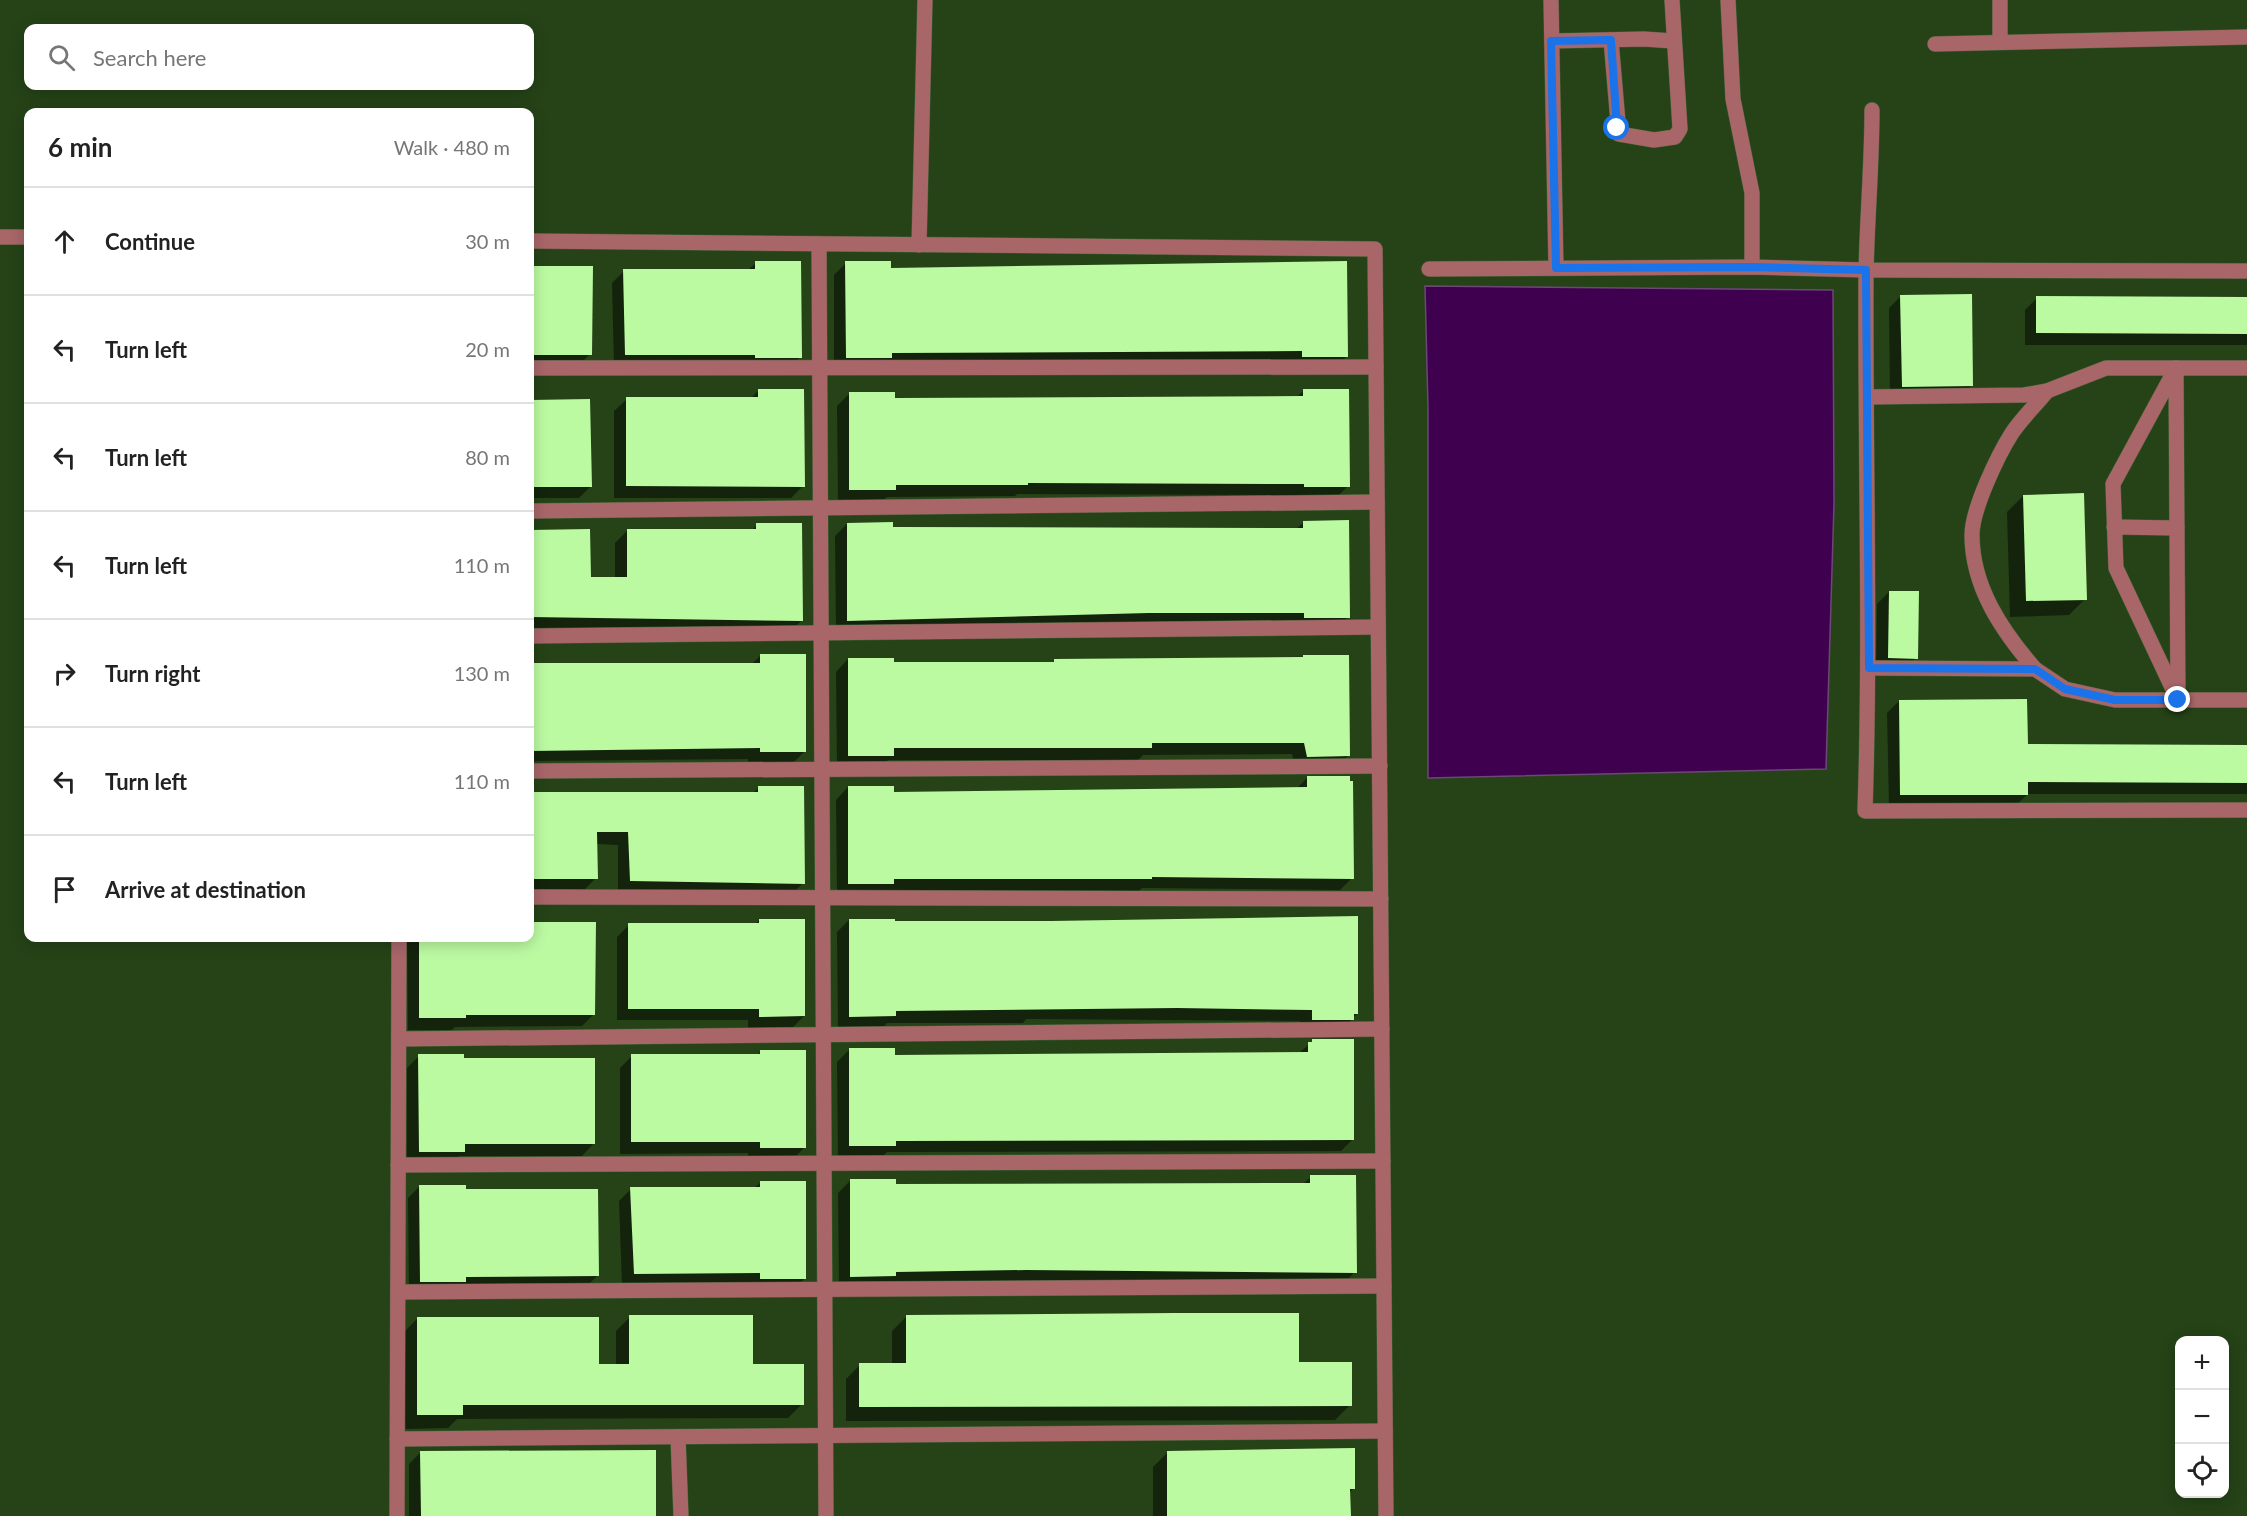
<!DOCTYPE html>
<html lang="en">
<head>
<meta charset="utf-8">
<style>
  body { margin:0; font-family:Lato,sans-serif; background:#f6f6f6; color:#222 }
  .controls { position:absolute; right:18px; bottom:18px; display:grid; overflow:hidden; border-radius:12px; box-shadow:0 3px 15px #0003 }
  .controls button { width:54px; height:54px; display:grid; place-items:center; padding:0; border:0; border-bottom:2px solid #e0e0e0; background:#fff; color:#222; font:30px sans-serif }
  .stop { position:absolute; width:18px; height:18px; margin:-14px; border:4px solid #1a73e8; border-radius:50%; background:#fff }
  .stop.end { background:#1a73e8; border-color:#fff; box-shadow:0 2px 6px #0008 }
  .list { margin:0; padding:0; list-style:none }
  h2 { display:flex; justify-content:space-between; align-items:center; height:78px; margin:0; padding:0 24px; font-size:26px }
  h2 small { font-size:20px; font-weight:400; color:#767676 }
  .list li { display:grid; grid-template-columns:39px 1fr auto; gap:18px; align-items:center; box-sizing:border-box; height:108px; padding:0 24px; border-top:2px solid #e0e0e0 }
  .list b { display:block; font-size:22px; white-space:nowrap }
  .list em { font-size:20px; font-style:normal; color:#767676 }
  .icon { flex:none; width:33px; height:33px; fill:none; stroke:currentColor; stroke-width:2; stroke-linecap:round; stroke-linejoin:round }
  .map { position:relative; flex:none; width:2247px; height:1516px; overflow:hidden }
  .search { position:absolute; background:#fff; box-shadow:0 3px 15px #0003; left:24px; top:24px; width:510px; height:66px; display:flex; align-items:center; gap:15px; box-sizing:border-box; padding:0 21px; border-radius:12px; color:#767676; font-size:22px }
  .panel { position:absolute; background:#fff; box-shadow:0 3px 15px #0003; left:24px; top:108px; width:510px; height:834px; border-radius:12px }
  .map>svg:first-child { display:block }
  .water { fill:#3e004f; stroke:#6d4777; stroke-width:1.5 }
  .shadow { fill:#0007 }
  .building { fill:#bcfaa2 }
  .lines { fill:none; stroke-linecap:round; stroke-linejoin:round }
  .minor-casing { stroke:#425e35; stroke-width:16 }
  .minor { stroke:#a86669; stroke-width:15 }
  .route { stroke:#1a73e8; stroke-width:8 }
</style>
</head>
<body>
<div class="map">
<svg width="2247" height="1516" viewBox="0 0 2247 1516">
  <rect width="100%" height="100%" fill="#254317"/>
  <path class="water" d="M1425,286L1833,290L1834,503L1826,769L1428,778V408Z"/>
  <g class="shadow">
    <path d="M756,263L800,357L788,369L614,367L612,283L624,271L748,270Z"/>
    <path d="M846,263L890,269L1346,357L1334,369H834V275Z"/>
    <path d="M591,267L590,354L578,366H530V268Z"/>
    <path d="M1901,296L1972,385L1959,397L1890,398L1889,308Z"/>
    <path d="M2037,298H2247V345H2025V310Z"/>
    <path d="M759,390L803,486L791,498H614V411L627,399H750Z"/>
    <path d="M1304,390L1348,486L1336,498H1292V495L1017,494L1015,496L887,497L882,501L838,502L837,406L849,394L894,400L1296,398Z"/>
    <path d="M530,401H588L591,486L579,498H530Z"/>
    <path d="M2023,496L2085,599L2069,615L2010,617L2007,512Z"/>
    <path d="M1304,522L1348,617L1336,629L836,632L835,536L847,524L891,528L1296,529Z"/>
    <path d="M757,525L802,620L789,633L530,630V530L589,531V578H615V543L627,531L752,530Z"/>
    <path d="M1889,592L1916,658L1904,670H1876L1877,604Z"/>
    <path d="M760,656L805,751L793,763L748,764V759L530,761V665L752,664Z"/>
    <path d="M1348,656V756L1336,768H1295L1292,754L1143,755L1138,760H888L881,767H837L836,672L848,659L892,663H1052L1055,661Z"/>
    <path d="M1899,701L2026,746H2247V794H2028L2015,806L1889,807L1887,713Z"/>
    <path d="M1307,778L1352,878L1340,890L1142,888L1139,891L885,890L837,895L836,800L848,787L892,794L1296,789Z"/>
    <path d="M759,787L803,883L791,895L618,893V845L596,844V878L584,890H530V794H752Z"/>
    <path d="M759,920L804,1016L792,1028H748V1020H617V937L629,925H755Z"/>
    <path d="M849,920L894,923L1357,1014L1340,1031H1300V1021L1026,1019L1023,1023H887L882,1028H838L837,932Z"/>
    <path d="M530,923H594V1014L582,1026L455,1027L452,1030H408L407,938H530Z"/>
    <path d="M1313,1041L1353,1139L1341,1151L887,1152L882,1157L838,1158L837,1062L849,1050L894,1057L1299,1053Z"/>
    <path d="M760,1052L805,1147L793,1159L748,1160V1153L620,1154V1068L632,1056H757Z"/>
    <path d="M419,1056L594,1143L582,1156H459L451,1163H407V1068Z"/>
    <path d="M1311,1177L1355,1272L1343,1284L839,1288L838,1193L850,1181L894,1185H1302Z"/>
    <path d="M760,1183L805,1278L793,1290L622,1285L619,1201L631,1189L754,1188Z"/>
    <path d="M420,1186L597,1276L585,1288L409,1294L408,1198Z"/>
    <path d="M630,1317L752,1365L802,1404L788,1418L457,1419L448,1428L404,1429L403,1333L417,1319L597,1366H616V1331Z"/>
    <path d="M906,1317L1298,1364L1350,1405L1335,1420L846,1421V1379L860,1365H892V1331Z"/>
    <path d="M421,1452L655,1516H409V1464Z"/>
    <path d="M1168,1452L1354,1488L1349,1493V1516H1153V1467Z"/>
  </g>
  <g class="building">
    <path d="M755,261H801L802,358H755V355H625L623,269H755Z"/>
    <path d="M845,261H891V268L1347,261L1348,357H1302V351L892,353V358H846Z"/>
    <path d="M530,266H593L592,355H530Z"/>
    <path d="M1972,294L1973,386L1902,387L1900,295Z"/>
    <path d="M2036,296L2247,297V334L2036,333Z"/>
    <path d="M758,389H804L805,487L626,486V397H758Z"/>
    <path d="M1303,389H1349L1350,487H1304V484L1028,483V485H896V490H849V392H895V398L1303,396Z"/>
    <path d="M590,399L592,487H530V400Z"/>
    <path d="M2084,493L2087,600L2026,601L2023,495Z"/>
    <path d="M1349,520L1350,618H1304V613H1149L847,621V523L893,522V527L1303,528V521Z"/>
    <path d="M756,523H802L803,621L530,617V530L590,529L591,577H627V529H756Z"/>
    <path d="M1889,591H1919L1918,659L1888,658Z"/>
    <path d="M760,654H806V752H760V748L530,751V663H760Z"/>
    <path d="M1303,655H1349L1350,756L1307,757L1304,743H1152V748H894V756H848V658H894V662H1054V659L1303,657Z"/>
    <path d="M2027,699L2028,744L2247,745V783L2028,782V795H1900L1899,700Z"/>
    <path d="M1307,776H1350V781H1353L1354,879L1152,877V879H894V884H848V786H894V792L1307,787Z"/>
    <path d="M758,786H804L805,884L630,881L628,832H597L598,879H530V792H758Z"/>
    <path d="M1358,916V1014H1354V1020H1312V1010L1177,1008L896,1011V1016L849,1017V919H895V921H1051Z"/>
    <path d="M759,919H805V1016L759,1017V1009H628V923H759Z"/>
    <path d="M530,922H596L595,1015H466V1018H419V938H530Z"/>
    <path d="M1312,1039H1354V1140L896,1141V1146H849V1048H895V1055L1308,1052V1042H1312Z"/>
    <path d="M760,1050H806V1148H760V1142H631V1054H760Z"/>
    <path d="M418,1054H464V1058H595V1144H465V1152H419Z"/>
    <path d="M1310,1175H1356L1357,1273L1026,1270L896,1272V1276L850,1277V1179H896V1184L1310,1183Z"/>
    <path d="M760,1181H806V1279H760V1273L634,1274L630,1187H760Z"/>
    <path d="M419,1185H466V1189H598L599,1276L466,1277V1282H420Z"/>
    <path d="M1175,1313H1299V1362H1352V1406L859,1407V1363H906V1315Z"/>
    <path d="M629,1315H753V1364H804V1405H463V1415H417V1317H599V1364H629Z"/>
    <path d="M1355,1448V1489H1350L1351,1516H1167V1451Z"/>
    <path d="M656,1450V1516H421L420,1451Z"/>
  </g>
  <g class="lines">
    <g class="minor-casing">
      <g id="minor">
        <path d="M1551,0L1556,268"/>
        <path d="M1728,0L1733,99L1752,193V267"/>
        <path d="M2000,0V42"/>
        <path d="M1611,40L1619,134L1654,140L1675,137L1680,129L1672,0"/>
        <path d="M1552,41L1644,39L1673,41"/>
        <path d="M1935,44L2247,37"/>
        <path d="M1872,110C1872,165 1867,219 1866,274C1865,453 1871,632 1865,811L2247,810"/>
        <path d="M0,237H28"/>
        <path d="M530,241L1375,249L1386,1516"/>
        <path d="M819,244L826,1516"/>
        <path d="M919,245L925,0"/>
        <path d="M1429,269L1752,267L1866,270L2247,271"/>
        <path d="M530,368L1376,367"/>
        <path d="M2176,368L2178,700L2116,568L2113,484Z"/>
        <path d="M1868,397L2024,395L2047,391L2106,368H2247"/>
        <path d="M530,511L1377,502"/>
        <path d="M2114,527L2177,528"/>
        <path d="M530,636L1378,627"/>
        <path d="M1869,668L2035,669L2065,689L2115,700H2247"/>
        <path d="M2035,669C2002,631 1972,587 1972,535C1972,509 1998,455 2012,433C2022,418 2036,405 2047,391"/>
        <path d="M530,771L1380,766"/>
        <path d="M530,897L1381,899"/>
        <path d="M399,1039L1382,1029"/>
        <path d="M398,1165L1383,1161"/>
        <path d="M398,1292L1384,1286"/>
        <path d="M678,1437L681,1516"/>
        <path d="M397,1439L1385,1431"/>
        <path d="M397,1516L399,938"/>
      </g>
    </g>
    <use href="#minor" class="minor"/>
  </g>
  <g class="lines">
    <path class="route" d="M1617,128L1611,40L1551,41L1556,268L1752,267L1866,270L1869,668L2035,669L2065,689L2115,700H2178"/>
  </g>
</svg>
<div class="controls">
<button>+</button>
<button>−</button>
<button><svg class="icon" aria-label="locate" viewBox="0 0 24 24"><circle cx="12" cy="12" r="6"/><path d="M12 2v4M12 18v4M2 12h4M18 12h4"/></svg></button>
</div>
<div class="stop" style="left:1617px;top:128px"></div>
<div class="stop end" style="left:2178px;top:700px"></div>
<div class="search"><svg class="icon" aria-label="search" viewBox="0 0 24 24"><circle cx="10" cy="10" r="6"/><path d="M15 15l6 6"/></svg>Search here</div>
<section class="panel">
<h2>6 min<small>Walk · 480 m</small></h2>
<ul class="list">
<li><svg class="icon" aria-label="ahead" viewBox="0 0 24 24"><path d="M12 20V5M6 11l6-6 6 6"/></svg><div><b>Continue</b></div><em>30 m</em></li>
<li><svg class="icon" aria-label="left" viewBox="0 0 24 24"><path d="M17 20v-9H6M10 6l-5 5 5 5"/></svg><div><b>Turn left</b></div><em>20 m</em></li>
<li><svg class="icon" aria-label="left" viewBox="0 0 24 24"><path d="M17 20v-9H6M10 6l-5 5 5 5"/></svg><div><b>Turn left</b></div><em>80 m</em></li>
<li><svg class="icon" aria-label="left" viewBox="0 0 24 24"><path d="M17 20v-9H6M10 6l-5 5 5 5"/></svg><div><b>Turn left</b></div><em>110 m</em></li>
<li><svg class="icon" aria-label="right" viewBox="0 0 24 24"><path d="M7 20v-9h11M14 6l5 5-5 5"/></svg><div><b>Turn right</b></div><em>130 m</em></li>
<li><svg class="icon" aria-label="left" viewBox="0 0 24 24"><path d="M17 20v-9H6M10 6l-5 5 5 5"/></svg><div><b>Turn left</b></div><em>110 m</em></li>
<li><svg class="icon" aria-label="arrive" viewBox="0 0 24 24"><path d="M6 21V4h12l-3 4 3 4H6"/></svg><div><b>Arrive at destination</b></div></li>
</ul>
</section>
</div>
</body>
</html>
